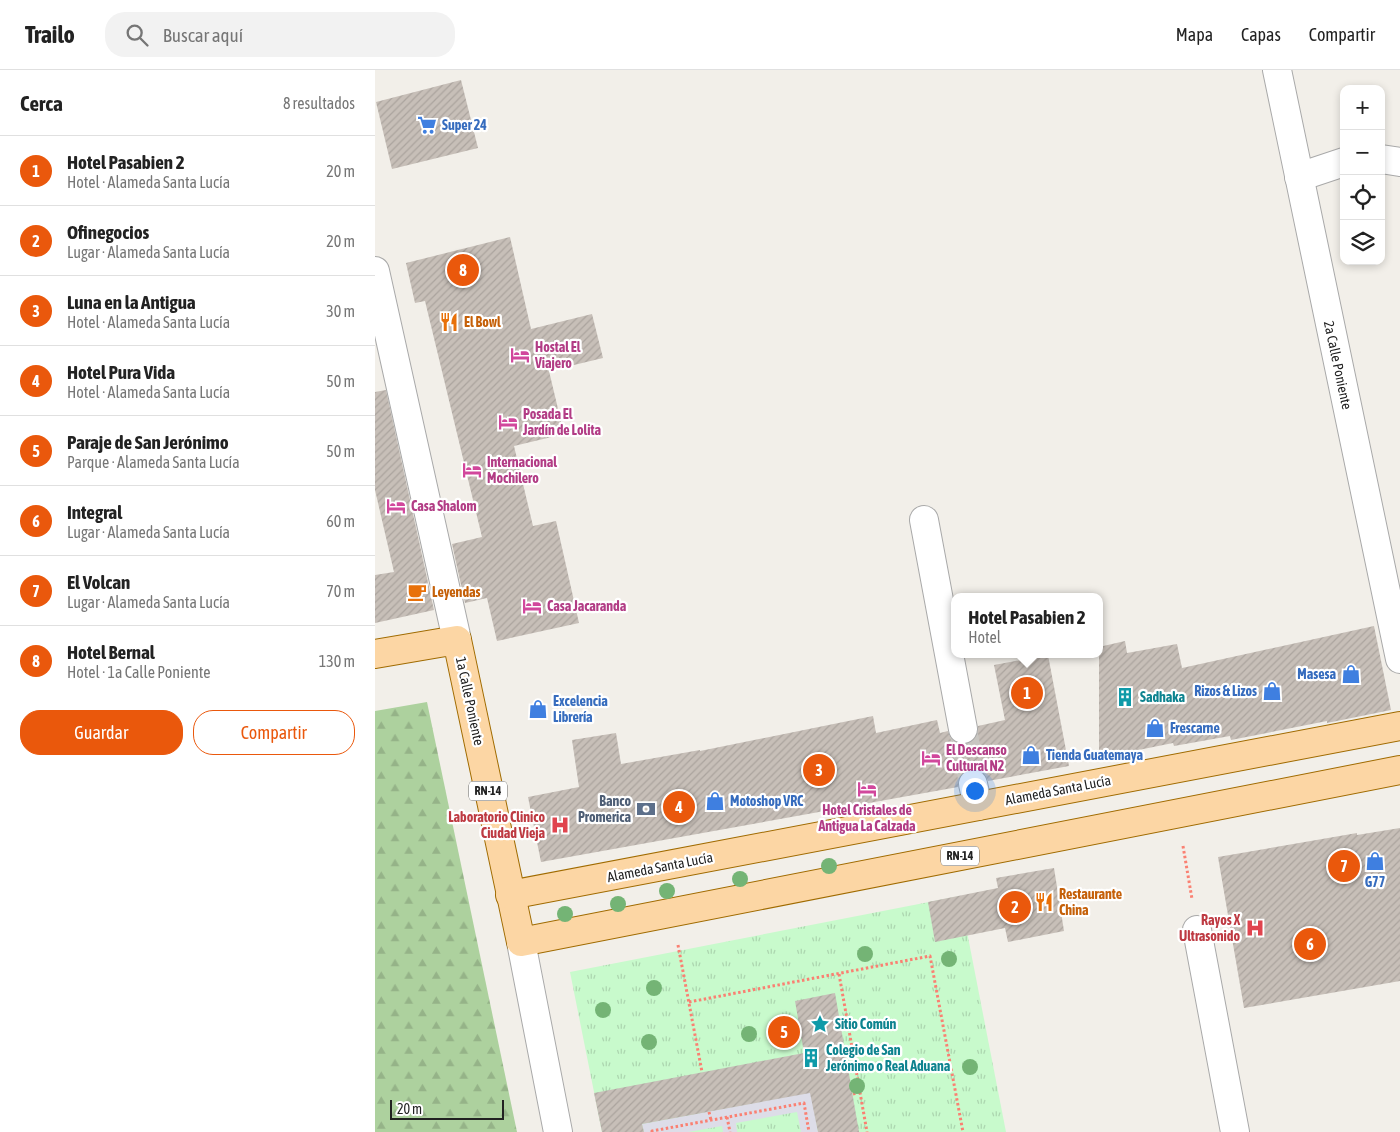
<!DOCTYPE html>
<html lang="es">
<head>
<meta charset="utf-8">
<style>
  body { margin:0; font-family:"Asap Condensed",sans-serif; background:#f2f2f2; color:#222 }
  .controls { position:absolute; right:15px; top:15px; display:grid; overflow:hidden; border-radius:10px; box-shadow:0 2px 8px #0003 }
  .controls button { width:45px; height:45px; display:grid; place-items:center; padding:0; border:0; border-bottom:1px solid #e0e0e0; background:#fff; color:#222; font:25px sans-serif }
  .scale { position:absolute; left:15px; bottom:12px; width:114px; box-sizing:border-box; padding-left:5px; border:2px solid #222; border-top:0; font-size:14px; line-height:18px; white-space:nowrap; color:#222; -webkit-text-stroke:4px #fff; paint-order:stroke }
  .you { position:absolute; left:599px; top:720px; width:18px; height:18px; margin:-12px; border:4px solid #fff; border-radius:50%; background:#1a73e8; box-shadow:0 0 0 8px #1a73e833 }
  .badge { display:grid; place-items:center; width:32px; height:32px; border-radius:50%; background:#ea580c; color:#fff; font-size:16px; font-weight:700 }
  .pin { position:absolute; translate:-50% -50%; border:2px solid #fff; box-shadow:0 1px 5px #0006 }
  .popup { position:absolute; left:576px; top:523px; width:152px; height:65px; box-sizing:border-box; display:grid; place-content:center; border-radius:10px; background:#fff; filter:drop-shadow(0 1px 4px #0005); font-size:16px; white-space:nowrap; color:#767676 }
  .popup b { font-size:19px; color:#222 }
  .popup::after { content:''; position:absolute; left:50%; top:100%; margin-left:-10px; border:10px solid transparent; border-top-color:#fff }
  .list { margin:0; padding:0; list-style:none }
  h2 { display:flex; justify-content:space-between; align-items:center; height:65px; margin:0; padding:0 20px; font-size:21px }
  h2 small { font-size:16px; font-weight:400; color:#767676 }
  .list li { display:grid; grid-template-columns:32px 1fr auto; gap:15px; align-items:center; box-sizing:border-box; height:70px; padding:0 20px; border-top:1px solid #e0e0e0 }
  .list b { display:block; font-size:19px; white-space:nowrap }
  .list p { margin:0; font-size:16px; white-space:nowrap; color:#767676 }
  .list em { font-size:16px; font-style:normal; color:#767676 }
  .actions { display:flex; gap:10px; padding:15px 20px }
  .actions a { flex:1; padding:11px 0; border:1px solid #ea580c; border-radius:20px; text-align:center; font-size:18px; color:#ea580c }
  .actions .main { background:#ea580c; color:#fff }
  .icon { flex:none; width:28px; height:28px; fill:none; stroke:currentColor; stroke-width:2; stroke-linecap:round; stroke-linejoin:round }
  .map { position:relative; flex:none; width:1025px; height:1062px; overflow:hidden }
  header { display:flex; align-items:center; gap:30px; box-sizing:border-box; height:70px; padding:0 25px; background:#fff; border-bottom:1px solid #e0e0e0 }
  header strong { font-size:24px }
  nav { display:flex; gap:28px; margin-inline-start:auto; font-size:18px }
  .search { width:350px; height:45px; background:#f2f2f2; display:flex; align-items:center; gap:12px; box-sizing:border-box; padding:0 18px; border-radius:20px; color:#767676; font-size:19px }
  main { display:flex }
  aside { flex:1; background:#fff }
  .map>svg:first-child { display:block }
  .forest { fill:url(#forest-firs) }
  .park { fill:url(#park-tufts) }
  .plaza { fill:#dddde8 }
  .building { fill:url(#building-hatch) }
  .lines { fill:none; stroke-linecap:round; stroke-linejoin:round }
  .minor-tunnel { stroke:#c8c6c1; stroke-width:28; stroke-dasharray:28 14; stroke-linecap:butt }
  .minor-casing { stroke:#a9a9a9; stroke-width:30 }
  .major-casing { stroke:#a06b00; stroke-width:30 }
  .path { stroke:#fa8072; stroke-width:3; stroke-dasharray:2.5 2.5; stroke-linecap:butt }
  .minor { stroke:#fff; stroke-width:28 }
  .major { stroke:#fcd6a4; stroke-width:28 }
  .tree { fill:#74b475 }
  .labels { text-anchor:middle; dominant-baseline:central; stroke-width:4.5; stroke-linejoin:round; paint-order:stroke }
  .shield { fill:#fff; stroke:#646464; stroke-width:1 }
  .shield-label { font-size:12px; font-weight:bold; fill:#222 }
  .shop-label { font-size:14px; font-weight:bold; fill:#366cbe; stroke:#fff; text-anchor:start }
  .food-label { font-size:14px; font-weight:bold; fill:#c56008; stroke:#fff; text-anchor:start }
  .hotel-label { font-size:14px; font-weight:bold; fill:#b23c85; stroke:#fff; text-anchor:start }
  .street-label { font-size:14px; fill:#222; stroke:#fff }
  .culture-label { font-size:14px; font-weight:bold; fill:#0d838f; stroke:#fff; text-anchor:start }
  .service-label { font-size:14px; font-weight:bold; fill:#4e5e75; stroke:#fff; text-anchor:end }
  .health-label { font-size:14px; font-weight:bold; fill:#be3a42; stroke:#fff; text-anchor:end }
</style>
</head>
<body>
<header>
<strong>Trailo</strong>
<div class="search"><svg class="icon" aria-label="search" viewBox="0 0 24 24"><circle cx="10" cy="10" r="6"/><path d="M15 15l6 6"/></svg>Buscar aquí</div>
<nav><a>Mapa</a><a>Capas</a><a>Compartir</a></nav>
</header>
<main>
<aside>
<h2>Cerca<small>8 resultados</small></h2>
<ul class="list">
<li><span class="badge">1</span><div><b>Hotel Pasabien 2</b><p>Hotel · Alameda Santa Lucía</p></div><em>20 m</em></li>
<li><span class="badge">2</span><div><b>Ofinegocios</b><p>Lugar · Alameda Santa Lucía</p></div><em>20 m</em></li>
<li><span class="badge">3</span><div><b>Luna en la Antigua</b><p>Hotel · Alameda Santa Lucía</p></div><em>30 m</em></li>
<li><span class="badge">4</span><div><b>Hotel Pura Vida</b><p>Hotel · Alameda Santa Lucía</p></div><em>50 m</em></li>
<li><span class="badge">5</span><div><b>Paraje de San Jerónimo</b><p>Parque · Alameda Santa Lucía</p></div><em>50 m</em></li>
<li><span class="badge">6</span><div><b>Integral</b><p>Lugar · Alameda Santa Lucía</p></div><em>60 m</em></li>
<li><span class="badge">7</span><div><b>El Volcan</b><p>Lugar · Alameda Santa Lucía</p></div><em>70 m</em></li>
<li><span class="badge">8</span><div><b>Hotel Bernal</b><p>Hotel · 1a Calle Poniente</p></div><em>130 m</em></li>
</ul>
<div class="actions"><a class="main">Guardar</a><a>Compartir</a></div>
</aside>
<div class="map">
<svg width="1025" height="1062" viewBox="0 0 1025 1062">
  <defs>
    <pattern id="forest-firs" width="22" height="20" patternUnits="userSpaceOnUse" patternTransform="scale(1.25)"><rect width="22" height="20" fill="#add19e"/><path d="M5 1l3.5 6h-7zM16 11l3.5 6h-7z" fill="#95b388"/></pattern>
    <pattern id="park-tufts" width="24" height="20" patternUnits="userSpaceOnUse" patternTransform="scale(1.25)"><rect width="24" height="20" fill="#c8facc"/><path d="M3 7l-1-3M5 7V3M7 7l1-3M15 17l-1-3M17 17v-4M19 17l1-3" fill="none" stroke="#acd6af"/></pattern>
    <pattern id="building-hatch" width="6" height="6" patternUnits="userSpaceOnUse" patternTransform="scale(1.25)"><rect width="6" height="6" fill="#c7bfb8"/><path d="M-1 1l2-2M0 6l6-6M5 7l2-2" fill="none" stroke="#aba49e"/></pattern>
  </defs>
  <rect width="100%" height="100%" fill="#f2efe9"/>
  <path class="forest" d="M52,632L142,1062H0V641Z"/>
  <path class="park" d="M585,826L631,1062H227L195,902Z"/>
  <path class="plaza" d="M436,1022L443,1062H426L422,1042L361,1053L362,1062H348L347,1056L313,1062H269L267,1054Z"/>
  <g class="building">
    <path d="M86,10L103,78L17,99L1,32Z"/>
    <path d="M135,167L156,259L217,244L228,288L174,301L189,364L139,376L158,456L181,451L204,553L122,571L112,528L90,533L77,474L107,467L50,231L40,233L31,193Z"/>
    <path d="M11,320L59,540L0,553V505L19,502L0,420V322Z"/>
    <path d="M999,556L1016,640L952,653V651L856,670L855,666L799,676L798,673L724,688V577L750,571L752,583L802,574L807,598Z"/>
    <path d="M673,585L694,696L613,711L609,703L602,699H595L587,703L583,709V717L166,792L153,727L204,717L197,670L241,663L246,694L325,680V681L498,646L501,663L562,650L565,663L573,661L576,669L583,674H590L598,671L603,665V656L630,650L619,595Z"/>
    <path d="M1025,758V911L869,938L843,787L982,763V765Z"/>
    <path d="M679,798L689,861L633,872L630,858L560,872L553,832L623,818L621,808Z"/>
    <path d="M460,923L484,1062H443L435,1023L267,1054L269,1062H227L219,1023L429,983L420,931Z"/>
  </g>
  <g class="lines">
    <path class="minor-tunnel" d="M588,659L598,714"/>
    <g class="minor-casing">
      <g id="minor">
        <path d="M902,0L1025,589"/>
        <path d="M1006,89L1025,92"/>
        <path d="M924,107L969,92"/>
        <path d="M0,201L82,570"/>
        <path d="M549,450L588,659"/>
        <path d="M598,714L603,736"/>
        <path d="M822,860L860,1062"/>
        <path d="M146,872L183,1062"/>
      </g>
    </g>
    <g class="major-casing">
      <g id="major">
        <path d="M0,584L82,570L146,872L1025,700"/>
        <path d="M135,825L1025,656"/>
      </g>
    </g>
    <g class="path">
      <path d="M808,776L817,829"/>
      <path d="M303,875L327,1002"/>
      <path d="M464,904L492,1062"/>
      <path d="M314,932L555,886L588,1062"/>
      <path d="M478,1024L485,1022"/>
      <path d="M334,1042L336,1050"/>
      <path d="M352,1047L355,1062"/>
      <path d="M277,1062V1061L429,1033L434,1062"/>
    </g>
    <use href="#minor" class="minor"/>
    <use href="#major" class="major"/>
  </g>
  <g class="tree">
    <circle cx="454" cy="796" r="8"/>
    <circle cx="365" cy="809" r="8"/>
    <circle cx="292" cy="821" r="8"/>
    <circle cx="243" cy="834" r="8"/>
    <circle cx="190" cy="844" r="8"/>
    <circle cx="490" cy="884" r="8"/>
    <circle cx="574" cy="889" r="8"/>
    <circle cx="279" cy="918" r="8"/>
    <circle cx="228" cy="940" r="8"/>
    <circle cx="374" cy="964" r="8"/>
    <circle cx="274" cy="972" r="8"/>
    <circle cx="595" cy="997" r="8"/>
    <circle cx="482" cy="1016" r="8"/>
  </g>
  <defs>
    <g id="supermarket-bare" transform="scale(1.5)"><path d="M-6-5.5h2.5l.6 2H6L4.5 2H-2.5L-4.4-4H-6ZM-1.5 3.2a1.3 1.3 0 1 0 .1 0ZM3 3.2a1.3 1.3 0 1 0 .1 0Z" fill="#3f7fe0" stroke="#fff" stroke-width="2.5" paint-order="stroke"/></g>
    <g id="restaurant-bare" transform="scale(1.5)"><path d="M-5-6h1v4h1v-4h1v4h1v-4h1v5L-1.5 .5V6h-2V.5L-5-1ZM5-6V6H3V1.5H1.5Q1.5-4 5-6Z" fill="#e8710a" stroke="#fff" stroke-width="2.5" paint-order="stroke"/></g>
    <g id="hotel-bare" transform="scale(1.5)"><path d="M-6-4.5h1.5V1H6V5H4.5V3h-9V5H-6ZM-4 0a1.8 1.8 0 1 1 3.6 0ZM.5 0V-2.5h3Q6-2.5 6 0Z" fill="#d1479c" stroke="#fff" stroke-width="2.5" paint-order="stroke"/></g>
    <g id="cafe-bare" transform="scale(1.5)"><path d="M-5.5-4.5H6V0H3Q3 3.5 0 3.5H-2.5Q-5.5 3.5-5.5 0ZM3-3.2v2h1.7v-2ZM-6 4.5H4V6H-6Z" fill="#e8710a" stroke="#fff" stroke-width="2.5" paint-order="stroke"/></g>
    <g id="shop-bare" transform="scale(1.5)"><path d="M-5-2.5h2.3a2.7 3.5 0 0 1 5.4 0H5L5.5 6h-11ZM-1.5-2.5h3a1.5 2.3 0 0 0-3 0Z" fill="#3f7fe0" stroke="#fff" stroke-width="2.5" paint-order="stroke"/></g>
    <g id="building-bare" transform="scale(1.5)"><path d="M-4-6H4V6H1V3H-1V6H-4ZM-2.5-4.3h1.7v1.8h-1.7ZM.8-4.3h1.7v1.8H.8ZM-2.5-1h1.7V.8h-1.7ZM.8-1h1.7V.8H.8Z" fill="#0f9aa8" stroke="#fff" stroke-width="2.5" paint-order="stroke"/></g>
    <g id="bank-bare" transform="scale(1.5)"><path d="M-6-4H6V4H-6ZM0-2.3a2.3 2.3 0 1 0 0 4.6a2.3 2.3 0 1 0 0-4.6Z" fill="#5c6f8a" stroke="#fff" stroke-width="2.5" paint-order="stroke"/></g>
    <g id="hospital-bare" transform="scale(1.5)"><path d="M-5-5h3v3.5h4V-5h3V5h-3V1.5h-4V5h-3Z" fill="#e0444e" stroke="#fff" stroke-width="2.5" paint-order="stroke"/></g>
    <g id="sight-bare" transform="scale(1.5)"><path d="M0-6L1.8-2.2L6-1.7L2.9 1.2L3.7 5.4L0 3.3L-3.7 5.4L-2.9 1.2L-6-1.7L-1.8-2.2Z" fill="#0f9aa8" stroke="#fff" stroke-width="2.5" paint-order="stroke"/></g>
  </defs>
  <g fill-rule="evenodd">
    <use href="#supermarket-bare" x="52" y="55"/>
    <use href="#restaurant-bare" x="74" y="252"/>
    <use href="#hotel-bare" x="145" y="285"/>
    <use href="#hotel-bare" x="133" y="352"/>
    <use href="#hotel-bare" x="97" y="400"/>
    <use href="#hotel-bare" x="21" y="436"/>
    <use href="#cafe-bare" x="42" y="522"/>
    <use href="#hotel-bare" x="157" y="536"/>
    <use href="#shop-bare" x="976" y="604"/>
    <use href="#shop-bare" x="897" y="621"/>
    <use href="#building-bare" x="750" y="627"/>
    <use href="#shop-bare" x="163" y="639"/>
    <use href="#shop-bare" x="780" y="658"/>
    <use href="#shop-bare" x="656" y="685"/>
    <use href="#hotel-bare" x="556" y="688"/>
    <use href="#hotel-bare" x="492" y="719"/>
    <use href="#shop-bare" x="340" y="731"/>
    <use href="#bank-bare" x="271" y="739"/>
    <use href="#hospital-bare" x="185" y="755"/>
    <use href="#shop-bare" x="1000" y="791"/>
    <use href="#restaurant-bare" x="669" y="832"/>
    <use href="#hospital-bare" x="880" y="858"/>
    <use href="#sight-bare" x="445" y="954"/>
    <use href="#building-bare" x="436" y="988"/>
  </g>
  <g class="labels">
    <g class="shield">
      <rect x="94" y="711.5" width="38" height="19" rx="4"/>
      <rect x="566" y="776.5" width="38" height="19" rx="4"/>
    </g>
    <g class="shield-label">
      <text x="113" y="721">RN-14</text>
      <text x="585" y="786">RN-14</text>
    </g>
    <g class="shop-label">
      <text x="67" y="55">Super 24</text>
      <text x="961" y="604" text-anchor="end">Masesa</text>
      <text x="882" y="621" text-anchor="end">Rizos &amp; Lizos</text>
      <text x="178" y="631">Excelencia<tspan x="178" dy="16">Librería</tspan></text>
      <text x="795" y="658">Frescarne</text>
      <text x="671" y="685">Tienda Guatemaya</text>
      <text x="355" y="731">Motoshop VRC</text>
      <text x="1000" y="812" text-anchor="middle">G77</text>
    </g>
    <g class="food-label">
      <text x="89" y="252">El Bowl</text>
      <text x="57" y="522">Leyendas</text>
      <text x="684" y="824">Restaurante<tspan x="684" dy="16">China</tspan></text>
    </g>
    <g class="hotel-label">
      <text x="160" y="277">Hostal El<tspan x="160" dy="16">Viajero</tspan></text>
      <text x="148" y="344">Posada El<tspan x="148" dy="16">Jardín de Lolita</tspan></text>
      <text x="112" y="392">Internacional<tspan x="112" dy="16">Mochilero</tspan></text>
      <text x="36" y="436">Casa Shalom</text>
      <text x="172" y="536">Casa Jacaranda</text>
      <text x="571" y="680">El Descanso<tspan x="571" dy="16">Cultural N2</tspan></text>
      <text x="492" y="740" text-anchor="middle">Hotel Cristales de<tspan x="492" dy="16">Antigua La Calzada</tspan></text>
    </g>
    <g class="street-label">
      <text transform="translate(963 295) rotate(78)">2a Calle Poniente</text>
      <text transform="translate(95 631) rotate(78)">1a Calle Poniente</text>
      <text transform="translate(683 720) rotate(-11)">Alameda Santa Lucía</text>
      <text transform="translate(285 797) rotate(-11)">Alameda Santa Lucía</text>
    </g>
    <g class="culture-label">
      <text x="765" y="627">Sadhaka</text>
      <text x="460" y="954">Sitio Común</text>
      <text x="451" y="980">Colegio de San<tspan x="451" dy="16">Jerónimo o Real Aduana</tspan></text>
    </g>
    <g class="service-label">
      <text x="256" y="731">Banco<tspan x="256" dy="16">Promerica</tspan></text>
    </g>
    <g class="health-label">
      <text x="170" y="747">Laboratorio Clinico<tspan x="170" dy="16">Ciudad Vieja</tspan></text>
      <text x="865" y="850">Rayos X<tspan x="865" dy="16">Ultrasonido</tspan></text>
    </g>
  </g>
</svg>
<div class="controls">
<button>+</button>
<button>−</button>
<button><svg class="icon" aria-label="locate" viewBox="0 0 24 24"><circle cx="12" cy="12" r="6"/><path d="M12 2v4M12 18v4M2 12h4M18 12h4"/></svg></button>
<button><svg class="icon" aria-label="layers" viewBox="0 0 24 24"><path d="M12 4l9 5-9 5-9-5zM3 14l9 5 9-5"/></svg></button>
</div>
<div class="scale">20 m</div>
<div class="you"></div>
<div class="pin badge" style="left:652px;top:623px">1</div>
<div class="popup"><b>Hotel Pasabien 2</b>Hotel</div>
<div class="pin badge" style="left:640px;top:837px">2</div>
<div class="pin badge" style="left:444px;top:700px">3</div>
<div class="pin badge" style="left:304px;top:737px">4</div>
<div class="pin badge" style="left:409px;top:962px">5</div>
<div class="pin badge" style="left:935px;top:874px">6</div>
<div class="pin badge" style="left:969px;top:796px">7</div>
<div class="pin badge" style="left:88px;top:200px">8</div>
</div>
</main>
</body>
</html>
